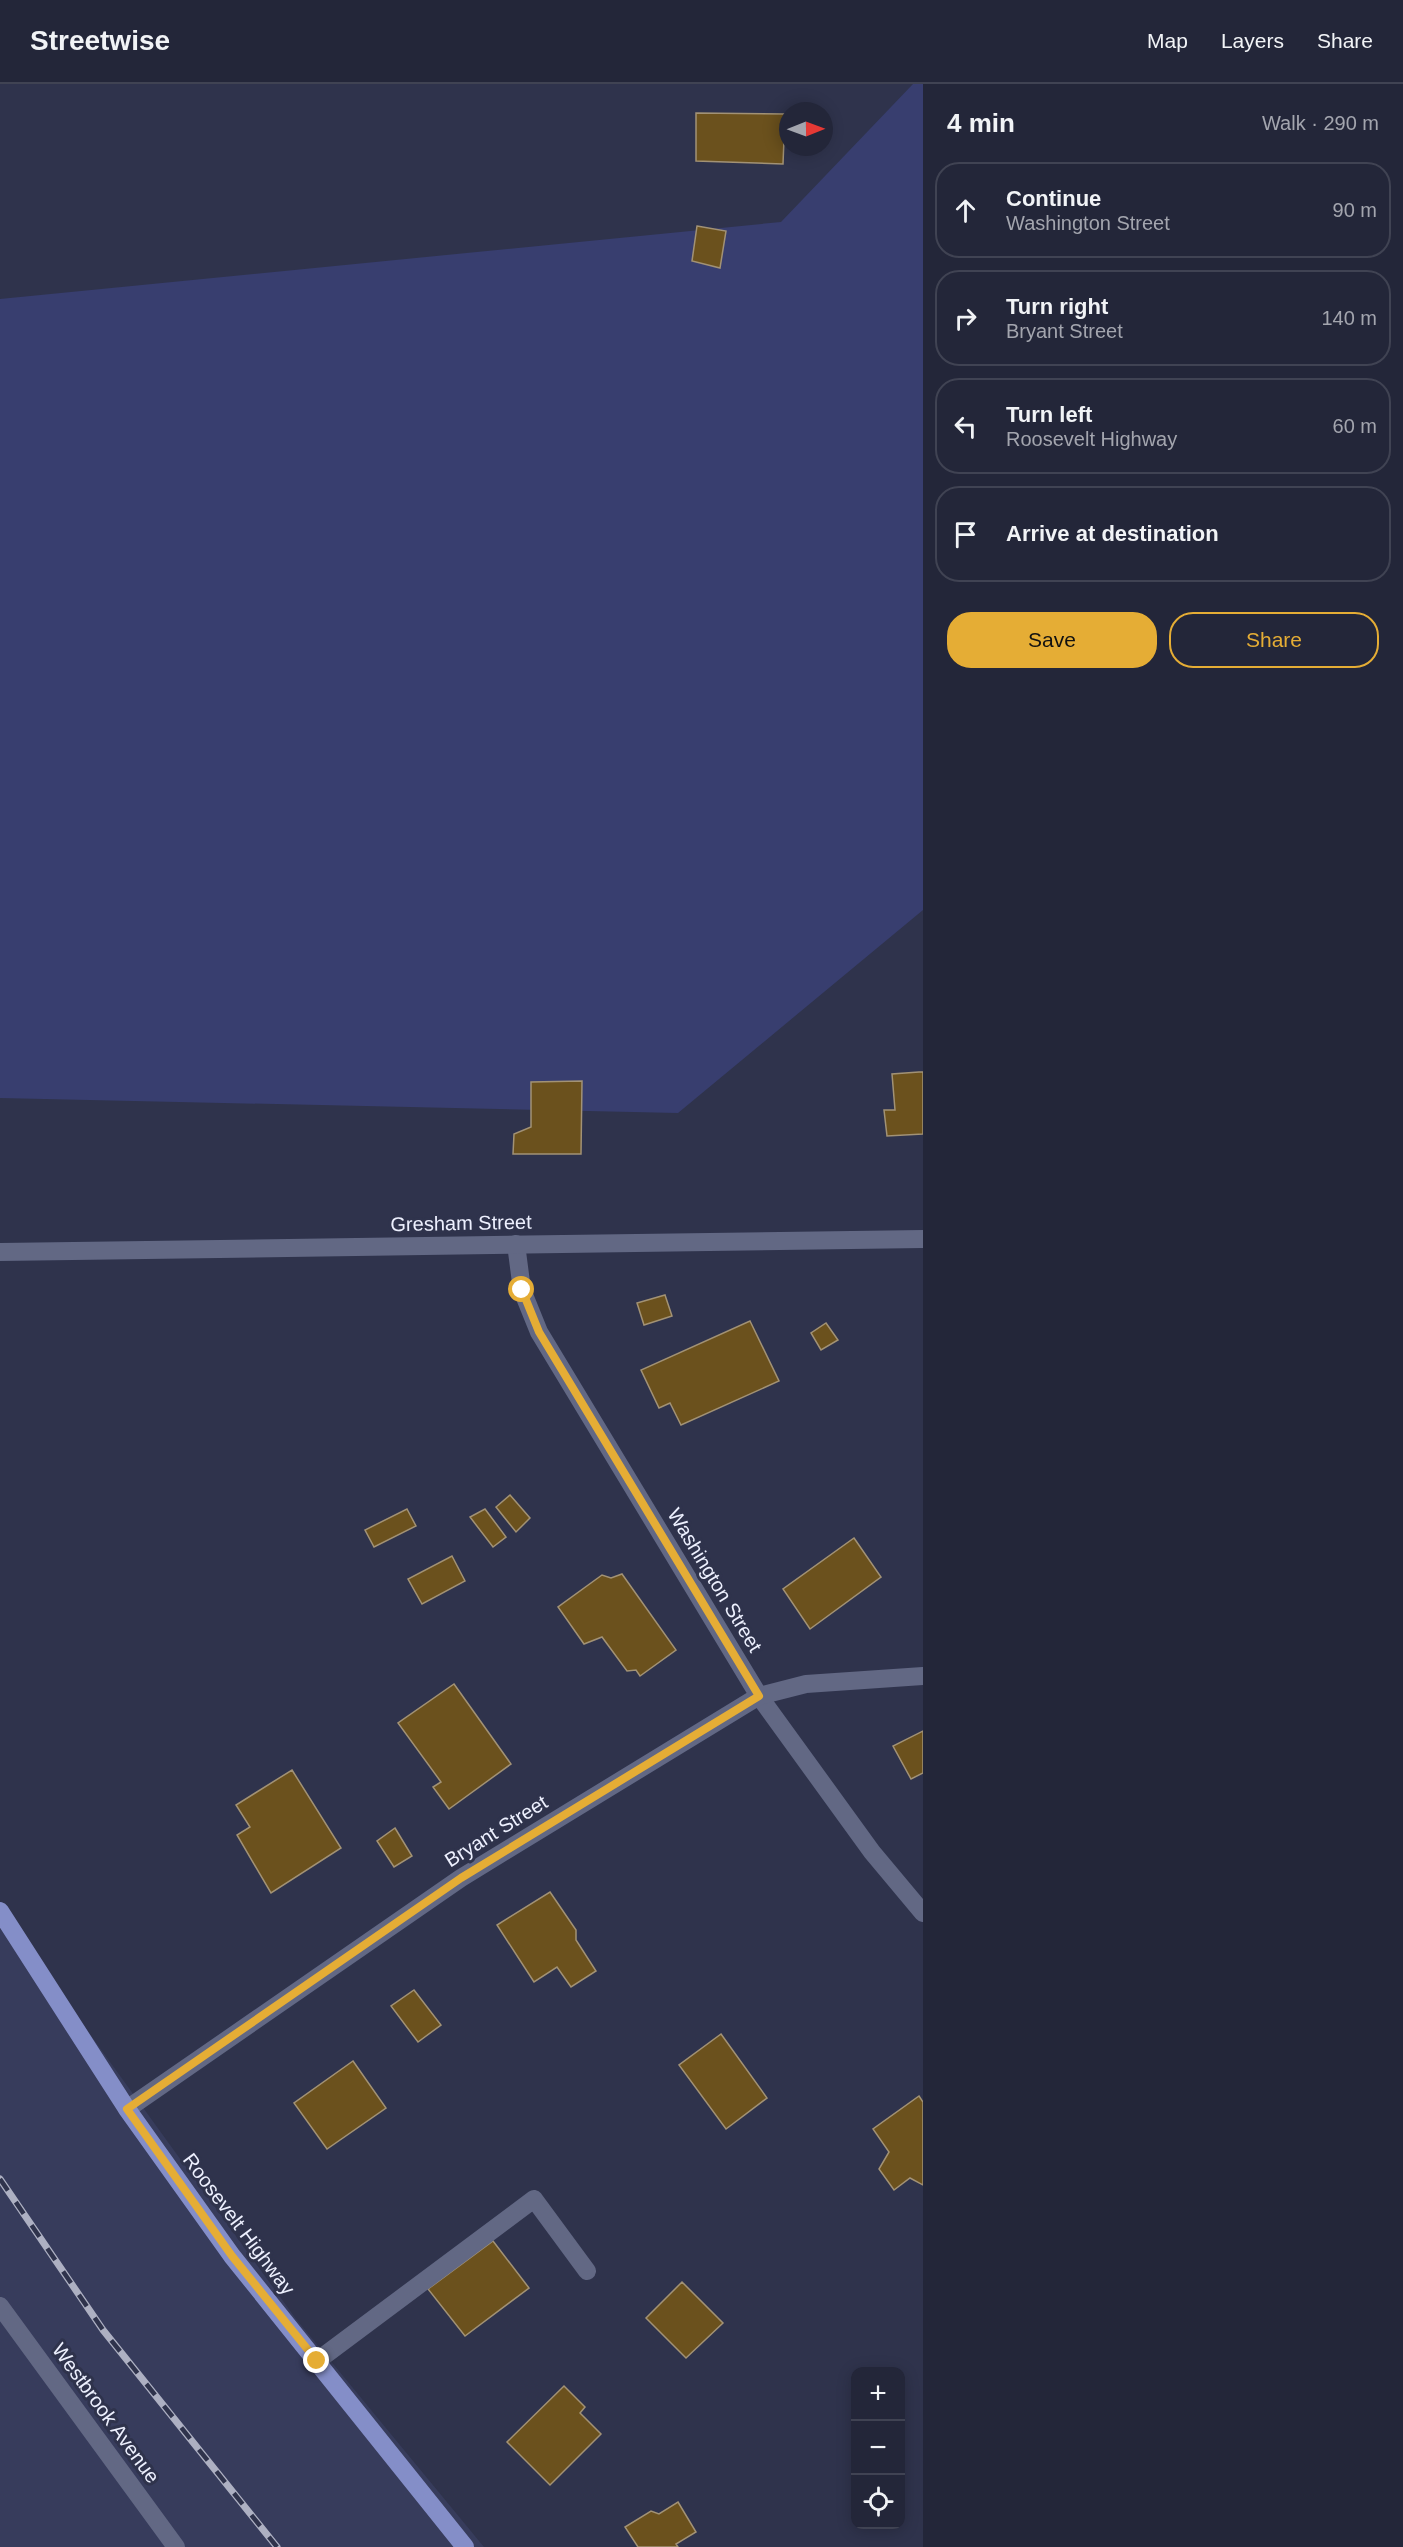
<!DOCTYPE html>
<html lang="en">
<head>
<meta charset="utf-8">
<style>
  body { margin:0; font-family:Arial,sans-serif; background:#2b2e41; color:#f1f3f6 }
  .controls { position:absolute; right:18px; bottom:18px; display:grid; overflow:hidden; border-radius:12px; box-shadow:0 3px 15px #0003 }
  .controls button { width:54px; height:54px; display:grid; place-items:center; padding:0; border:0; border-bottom:2px solid #404353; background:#232639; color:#f1f3f6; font:30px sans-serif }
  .compass { position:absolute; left:779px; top:18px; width:54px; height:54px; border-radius:50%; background:#232639; box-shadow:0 3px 15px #0003; rotate:89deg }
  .stop { position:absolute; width:18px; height:18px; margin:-14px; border:4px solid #e5ad35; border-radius:50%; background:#fff }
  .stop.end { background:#e5ad35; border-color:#fff; box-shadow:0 2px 6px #0008 }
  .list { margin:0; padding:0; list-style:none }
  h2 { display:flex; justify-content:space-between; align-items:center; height:78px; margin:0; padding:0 24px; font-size:26px }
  h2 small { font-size:20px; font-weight:400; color:#a3a5ae }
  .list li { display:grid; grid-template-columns:39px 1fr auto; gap:18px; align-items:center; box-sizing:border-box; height:96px; margin:0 12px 12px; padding:0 12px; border:2px solid #404353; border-radius:24px }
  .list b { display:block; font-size:22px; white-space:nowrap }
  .list p { margin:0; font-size:20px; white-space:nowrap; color:#a3a5ae }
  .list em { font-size:20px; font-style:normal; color:#a3a5ae }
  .actions { display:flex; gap:12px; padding:18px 24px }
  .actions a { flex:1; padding:14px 0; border:2px solid #e5ad35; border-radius:24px; text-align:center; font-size:21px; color:#e5ad35 }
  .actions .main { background:#e5ad35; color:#111 }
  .icon { flex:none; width:33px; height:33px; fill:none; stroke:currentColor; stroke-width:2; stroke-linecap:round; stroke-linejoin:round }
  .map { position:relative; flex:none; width:923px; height:2463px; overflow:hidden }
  header { display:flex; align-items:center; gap:36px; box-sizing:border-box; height:84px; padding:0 30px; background:#232639; border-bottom:2px solid #404353 }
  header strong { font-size:28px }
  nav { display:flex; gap:33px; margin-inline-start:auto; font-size:21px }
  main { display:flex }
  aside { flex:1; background:#232639 }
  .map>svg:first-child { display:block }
  .built { fill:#373c5c }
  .green { fill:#383e6f }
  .building { fill:#6b511d; stroke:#a29275; stroke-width:1.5 }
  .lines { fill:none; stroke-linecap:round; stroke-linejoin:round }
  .minor { stroke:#626884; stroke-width:18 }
  .major { stroke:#848ec8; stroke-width:18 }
  .rail-casing { stroke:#adb0c2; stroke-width:7 }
  .rail { stroke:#2f334c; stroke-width:4.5; stroke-dasharray:14; stroke-linecap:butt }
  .route { stroke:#e5ad35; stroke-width:8 }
  .labels { text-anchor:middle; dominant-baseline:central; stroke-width:6; stroke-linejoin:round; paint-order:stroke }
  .street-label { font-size:20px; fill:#edf0fe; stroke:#2f334c }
</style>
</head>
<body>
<header>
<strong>Streetwise</strong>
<nav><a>Map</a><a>Layers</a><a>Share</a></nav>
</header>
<main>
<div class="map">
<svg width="923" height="2463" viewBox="0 0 923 2463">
  <rect width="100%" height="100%" fill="#2f334c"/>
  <path class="built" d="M0,1826L296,2235L484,2463H0Z"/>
  <path class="green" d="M913,0H923V826L678,1029L0,1014V215L781,138Z"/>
  <g class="building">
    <path d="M696,29L785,30L783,80L696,77Z"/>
    <path d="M697,142L726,147L720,184L692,177Z"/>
    <path d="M919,988H923V1050L887,1052L884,1026H895L892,990Z"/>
    <path d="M582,997L581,1070H513L514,1050L531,1043V998Z"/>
    <path d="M665,1211L672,1232L644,1241L637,1219Z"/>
    <path d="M750,1237L779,1297L681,1341L670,1319L659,1324L641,1286Z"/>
    <path d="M826,1239L838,1256L821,1266L811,1249Z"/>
    <path d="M510,1411L530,1434L516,1448L496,1423Z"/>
    <path d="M407,1425L416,1442L374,1463L365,1446Z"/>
    <path d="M485,1425L506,1453L493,1463L470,1433Z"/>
    <path d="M854,1454L881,1493L810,1545L783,1505Z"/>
    <path d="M452,1472L465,1497L422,1520L408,1495Z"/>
    <path d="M622,1490L676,1566L640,1592L636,1586L627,1587L602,1553L584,1560L558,1523L602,1491L611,1494Z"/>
    <path d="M454,1600L511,1680L449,1725L433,1703L441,1698L398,1639Z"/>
    <path d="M923,1647V1689L911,1695L893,1662Z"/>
    <path d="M292,1686L341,1764L271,1809L237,1751L250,1743L236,1721Z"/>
    <path d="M395,1744L412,1772L394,1783L377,1757Z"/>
    <path d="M550,1808L576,1846V1856L596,1887L571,1903L557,1883L534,1898L497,1841Z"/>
    <path d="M414,1906L441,1941L418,1958L391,1922Z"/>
    <path d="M721,1950L767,2014L726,2045L679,1981Z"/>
    <path d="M353,1977L386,2024L327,2065L294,2019Z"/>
    <path d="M919,2012L923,2018V2101L910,2094L894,2106L879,2085L889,2068L873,2045Z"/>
    <path d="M493,2157L529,2204L465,2252L428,2205Z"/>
    <path d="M682,2198L723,2239L686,2274L646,2234Z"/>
    <path d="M564,2302L585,2323L580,2329L601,2350L550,2401L507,2358Z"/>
    <path d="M678,2418L696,2448L676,2460L678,2463H638L625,2443L651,2427L659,2430Z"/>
  </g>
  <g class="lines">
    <g class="minor">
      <path d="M516,1160L522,1206L539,1248L759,1612L872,1768L923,1829"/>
      <path d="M0,1168L923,1155"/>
      <path d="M127,2025L461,1794L759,1612L806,1600L923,1592"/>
      <path d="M0,2222L176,2463"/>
      <path d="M317,2277L534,2115L587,2187"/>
    </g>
    <path class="major" d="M0,1827L127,2025L232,2172L465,2463"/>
    <g class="rail-casing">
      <path id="rail" d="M0,2095L103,2246L277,2463"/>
    </g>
    <use href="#rail" class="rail"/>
  </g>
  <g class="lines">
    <path class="route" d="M317,2277L232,2172L127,2025L461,1794L759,1612L539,1248L522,1206"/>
  </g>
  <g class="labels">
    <g class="street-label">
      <text transform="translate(461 1139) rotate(-1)">Gresham Street</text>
      <text transform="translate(715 1496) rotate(59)">Washington Street</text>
      <text transform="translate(496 1747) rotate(-32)">Bryant Street</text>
      <text transform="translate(239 2140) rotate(53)">Roosevelt Highway</text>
      <text transform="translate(106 2329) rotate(54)">Westbrook Avenue</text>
    </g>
  </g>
</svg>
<div class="controls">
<button>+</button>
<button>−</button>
<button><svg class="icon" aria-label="locate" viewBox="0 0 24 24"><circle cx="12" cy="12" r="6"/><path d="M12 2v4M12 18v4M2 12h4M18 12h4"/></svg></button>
</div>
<svg class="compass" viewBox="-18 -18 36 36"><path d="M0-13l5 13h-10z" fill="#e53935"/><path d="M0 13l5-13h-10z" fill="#a3a5ae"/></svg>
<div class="stop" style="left:522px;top:1206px"></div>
<div class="stop end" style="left:317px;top:2277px"></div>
</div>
<aside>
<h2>4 min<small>Walk · 290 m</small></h2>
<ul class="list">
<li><svg class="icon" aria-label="ahead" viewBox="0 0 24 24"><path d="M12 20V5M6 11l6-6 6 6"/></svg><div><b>Continue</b><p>Washington Street</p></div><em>90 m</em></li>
<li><svg class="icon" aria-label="right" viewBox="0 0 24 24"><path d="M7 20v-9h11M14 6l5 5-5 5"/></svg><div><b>Turn right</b><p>Bryant Street</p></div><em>140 m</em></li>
<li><svg class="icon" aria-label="left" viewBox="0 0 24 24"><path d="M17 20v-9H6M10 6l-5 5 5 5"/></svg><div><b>Turn left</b><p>Roosevelt Highway</p></div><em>60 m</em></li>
<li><svg class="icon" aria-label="arrive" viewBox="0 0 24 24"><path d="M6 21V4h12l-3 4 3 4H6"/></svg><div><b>Arrive at destination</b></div></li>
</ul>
<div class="actions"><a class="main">Save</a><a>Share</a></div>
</aside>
</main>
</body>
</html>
